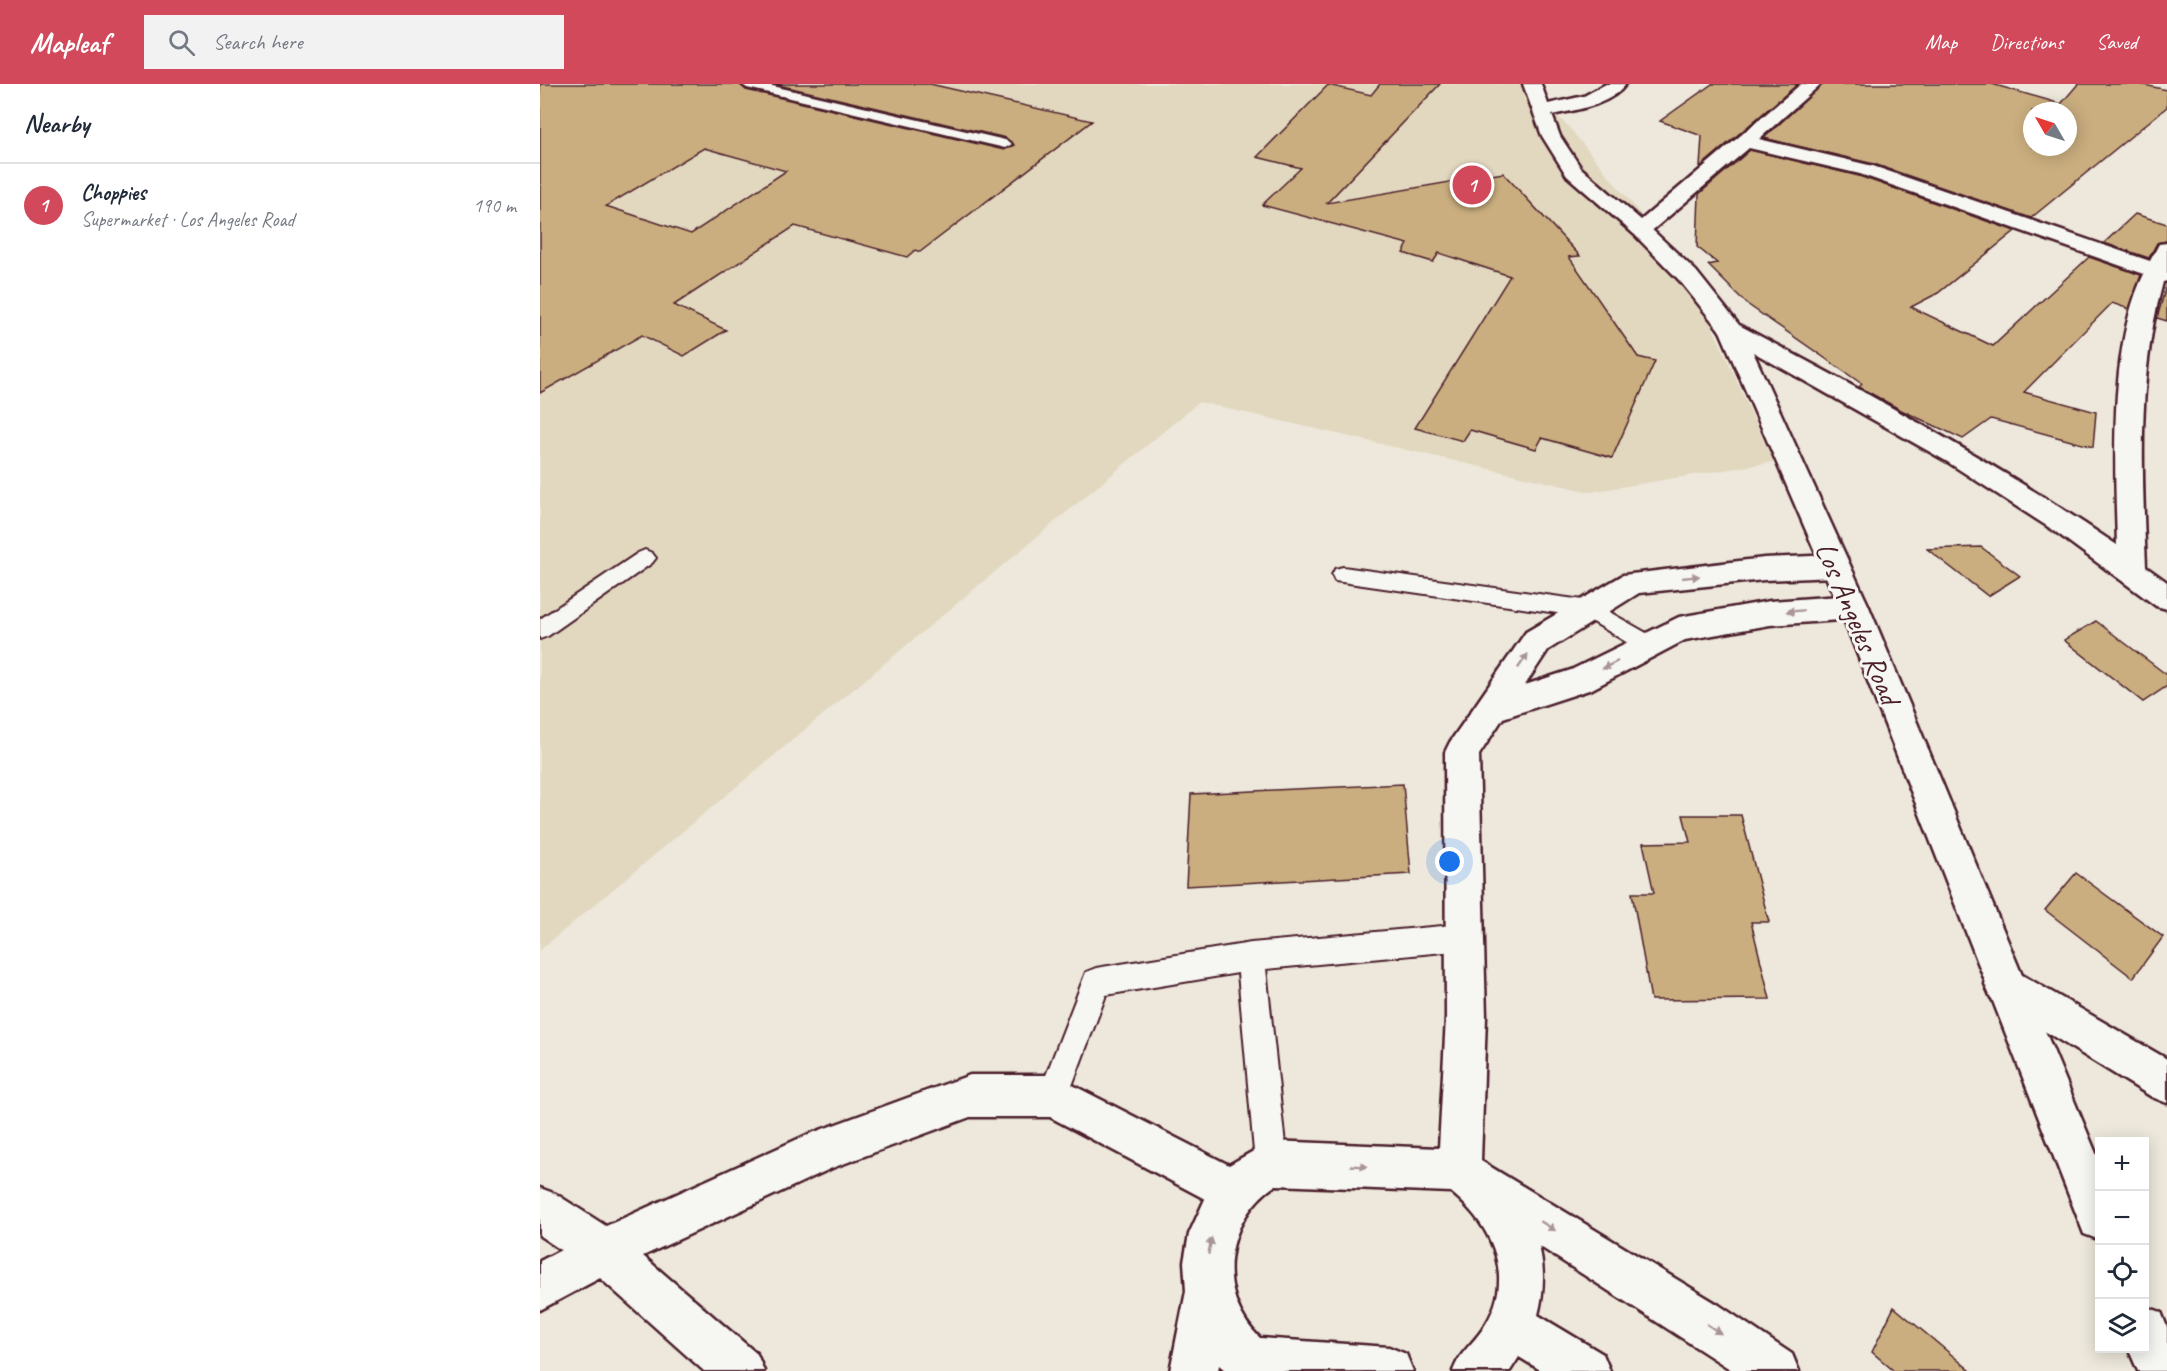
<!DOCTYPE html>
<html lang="en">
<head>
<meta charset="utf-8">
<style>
  body { margin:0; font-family:Caveat,sans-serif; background:#f2f2f3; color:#1f2937 }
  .controls { position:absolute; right:18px; bottom:18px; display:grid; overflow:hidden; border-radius:0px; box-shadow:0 3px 15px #0003 }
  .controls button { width:54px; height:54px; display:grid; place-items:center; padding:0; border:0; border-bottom:2px solid #e0e1e3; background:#fff; color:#1f2937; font:30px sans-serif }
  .compass { position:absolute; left:1483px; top:18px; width:54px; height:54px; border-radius:50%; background:#fff; box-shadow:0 3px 15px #0003; rotate:309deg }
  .you { position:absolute; left:910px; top:778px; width:21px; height:21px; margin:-15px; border:4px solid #fff; border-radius:50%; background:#1a73e8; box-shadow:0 0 0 9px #1a73e833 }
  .badge { display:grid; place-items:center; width:39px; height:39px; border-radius:50%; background:#d1495b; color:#fff; font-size:20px; font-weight:700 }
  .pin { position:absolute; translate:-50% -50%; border:3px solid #fff; box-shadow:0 2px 6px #0006 }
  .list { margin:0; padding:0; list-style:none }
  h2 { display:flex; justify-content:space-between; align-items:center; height:78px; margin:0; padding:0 24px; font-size:26px }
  h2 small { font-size:20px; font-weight:400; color:#747a83 }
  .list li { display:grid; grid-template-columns:39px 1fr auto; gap:18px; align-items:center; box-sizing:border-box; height:84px; padding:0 24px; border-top:2px solid #e0e1e3 }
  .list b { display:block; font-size:22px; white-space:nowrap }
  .list p { margin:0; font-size:20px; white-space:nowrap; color:#747a83 }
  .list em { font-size:20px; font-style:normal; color:#747a83 }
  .icon { flex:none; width:33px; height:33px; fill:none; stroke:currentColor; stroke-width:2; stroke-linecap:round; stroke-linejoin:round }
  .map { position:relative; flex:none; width:1627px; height:1287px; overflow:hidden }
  header { display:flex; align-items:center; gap:36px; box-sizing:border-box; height:84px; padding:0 30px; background:#d1495b; color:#fff }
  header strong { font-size:28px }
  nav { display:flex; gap:33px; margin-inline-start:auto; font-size:21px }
  .search { width:420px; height:54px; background:#f2f2f3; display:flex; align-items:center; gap:15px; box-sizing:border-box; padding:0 21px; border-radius:0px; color:#747a83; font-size:22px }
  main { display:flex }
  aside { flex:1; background:#fff }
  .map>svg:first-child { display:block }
  .built { fill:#e2d7bf }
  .building { fill:#caae7f; stroke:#4a1f2b; stroke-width:1.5; fill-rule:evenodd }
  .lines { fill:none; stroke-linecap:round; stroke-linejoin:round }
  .service-casing { stroke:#4a1f2b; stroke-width:4 }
  .minor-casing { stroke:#4a1f2b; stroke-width:5 }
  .secondary-casing { stroke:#4a1f2b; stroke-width:5 }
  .service { fill:#f6f6f2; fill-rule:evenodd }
  .minor { fill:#f6f6f2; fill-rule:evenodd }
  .secondary { fill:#f6f6f2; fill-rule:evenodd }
  .oneway { fill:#a99598 }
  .labels { text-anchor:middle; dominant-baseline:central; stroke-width:6; stroke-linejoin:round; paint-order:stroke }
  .street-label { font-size:30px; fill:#4a1f2b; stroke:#f6f6f2 }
</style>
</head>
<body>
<header>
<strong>Mapleaf</strong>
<div class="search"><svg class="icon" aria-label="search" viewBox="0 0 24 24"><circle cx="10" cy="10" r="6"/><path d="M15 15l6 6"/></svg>Search here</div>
<nav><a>Map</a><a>Directions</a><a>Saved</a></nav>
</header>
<main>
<aside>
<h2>Nearby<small></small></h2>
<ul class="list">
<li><span class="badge">1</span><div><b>Choppies</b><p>Supermarket · Los Angeles Road</p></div><em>190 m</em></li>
</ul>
</aside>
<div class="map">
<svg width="1627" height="1287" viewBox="0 0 1627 1287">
  <rect width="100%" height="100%" fill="#ede8db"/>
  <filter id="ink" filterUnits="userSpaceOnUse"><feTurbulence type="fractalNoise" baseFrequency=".0167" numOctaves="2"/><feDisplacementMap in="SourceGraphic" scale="12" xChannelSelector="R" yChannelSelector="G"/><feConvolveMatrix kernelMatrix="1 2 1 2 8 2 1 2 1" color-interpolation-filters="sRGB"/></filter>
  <g filter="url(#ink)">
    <path class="built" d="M0,0H981L1027,41L1148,188L1233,378L1050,408L659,318L0,866Z"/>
    <g class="building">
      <path d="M0,0H199L206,6L464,66L474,61L466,54L234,0H390L552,37L380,168L375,166L367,173L255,142L134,221L186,246L144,272L102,251L0,309ZM164,64L246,87L151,150L66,122Z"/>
      <path d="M840,0H900L787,119L963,89L1040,172L1029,173L1098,273L1115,277L1072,374L1002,354L996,365L930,346L923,357L875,344L970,192L899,169L893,178L863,169L868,160L722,121L761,84L717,73L788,1L831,11Z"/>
      <path d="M1172,0H1258L1160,83L1162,52L1120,37Z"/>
      <path d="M1283,0H1452L1521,20L1538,0H1600L1627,6V23L1491,134L1334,80L1224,54ZM1492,27H1528V63H1492Z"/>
      <path d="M1210,66L1319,92L1475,147L1398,209L1371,223L1453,262L1549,173L1601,191L1589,225L1572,219L1484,308L1556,328L1553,363L1451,335L1423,355L1361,326L1319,303L1322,300L1207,220L1168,181L1177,179L1157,163L1159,110Z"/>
      <path d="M1595,130L1627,140V157L1617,159L1609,174L1564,159Z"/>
      <path d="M1627,199V237L1617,234Z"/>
      <path d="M1441,463L1480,492L1448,512L1387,465Z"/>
      <path d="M1556,537L1627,591V602L1603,618L1524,556Z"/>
      <path d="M863,700L871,790L646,802L651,710Z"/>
      <path d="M1143,731H1201L1229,838H1211L1230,915L1111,916L1092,809H1114L1103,759L1150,758Z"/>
      <path d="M1536,789L1623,853L1593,894L1505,826Z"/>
      <path d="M1354,1223L1431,1287H1354L1332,1268Z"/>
    </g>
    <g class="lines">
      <g class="service-casing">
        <g id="service">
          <path d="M201,0H224L465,56L472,60L465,64L207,4Z"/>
          <path d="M105,466L112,469L116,474L112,479L8,552L0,555V535L98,469Z"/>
          <path d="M803,483L1050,517L1117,555L1120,561L1117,567L1109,570L1101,567L1045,533L795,497L792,491L795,485Z"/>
          <path d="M925,840L935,844L939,853L935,862L925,866L726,885L747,1079L742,1090L731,1095L720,1090L715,1079L698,889L566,911L524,1023L513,1027L502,1023L498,1012L546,888L556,884L711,859Z"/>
        </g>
      </g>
      <g class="minor-casing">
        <g id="minor">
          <path d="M1261,0H1281L1219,55L1333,82L1610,177L1619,160L1627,159V197L1623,198C1597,292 1602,387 1606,483L1627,498V525L1616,522L1513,446L1406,377L1183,251L1179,246L1183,241H1199C1328,309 1456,379 1577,461C1575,380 1568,263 1604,190L1320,90L1209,64L1108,150H1094L1090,146L1094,142Z"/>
          <path d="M1295,471L1305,474L1310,482L1305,490L1295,493L1224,496L1099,509L1008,566L985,601L1031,586L1139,533L1230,517L1314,511L1325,515L1329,523L1325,531L1314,535L1230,541L1145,556L1052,605L963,634L939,671L946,933L941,1077L1179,1221L1252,1270L1259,1287H1193L999,1162C1005,1186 1004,1207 998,1231L1063,1270L1070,1287H1002L979,1273L970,1287H913C921,1267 930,1263 942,1246C977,1196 954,1143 911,1108L736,1101C684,1135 674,1210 720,1254L849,1263L866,1270L873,1287H686L679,1281L678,1287H630L646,1207L644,1178L649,1150L665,1115L510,1033H430L292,1084L103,1172L217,1270L224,1287H164L60,1194L0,1226V1177L21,1166L0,1152V1104L16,1110L66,1142L269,1050L430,991H513L689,1081L731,1057L899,1064L906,933L905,668L910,658L986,548L1083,491L1224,474Z"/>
          <path d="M1465,881L1627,975V1019L1612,1013L1451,914L1445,900L1451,886Z"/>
        </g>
      </g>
      <g class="secondary-casing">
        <g id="secondary">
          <path d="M983,0H1001L1008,20L1044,12L1066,0H1086C1071,21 1036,26 1012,31L1020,52L1041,84L1108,142L1156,187L1203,246L1329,523L1560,1079V1156L1544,1150L1299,523L1180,247L1140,197L1094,150L1027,92L1002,52Z"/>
          <path d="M1604,1222L1621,1228L1627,1243V1287H1598L1588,1264H1604Z"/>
        </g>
      </g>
      <use href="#service" class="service"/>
      <use href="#minor" class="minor"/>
      <use href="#secondary" class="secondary"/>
    </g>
    <defs><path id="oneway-solid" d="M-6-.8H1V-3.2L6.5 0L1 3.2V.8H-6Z" transform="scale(1.5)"/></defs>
    <g class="oneway">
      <use href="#oneway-solid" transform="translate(1151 493) rotate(-6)"/>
      <use href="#oneway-solid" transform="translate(1255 527) rotate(176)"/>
      <use href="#oneway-solid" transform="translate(983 577) rotate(-55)"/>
      <use href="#oneway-solid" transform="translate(1070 581) rotate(153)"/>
      <use href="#oneway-solid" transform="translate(819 1082) rotate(3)"/>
      <use href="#oneway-solid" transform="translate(1008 1142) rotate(32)"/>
      <use href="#oneway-solid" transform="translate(670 1162) rotate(-79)"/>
      <use href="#oneway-solid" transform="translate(1174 1245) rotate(34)"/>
    </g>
  </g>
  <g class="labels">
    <g class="street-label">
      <text transform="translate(1318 539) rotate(67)">Los Angeles Road</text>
    </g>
  </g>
</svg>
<div class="controls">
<button>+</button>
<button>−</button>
<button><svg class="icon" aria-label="locate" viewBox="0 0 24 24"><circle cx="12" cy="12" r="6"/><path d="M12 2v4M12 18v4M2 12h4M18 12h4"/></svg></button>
<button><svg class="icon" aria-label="layers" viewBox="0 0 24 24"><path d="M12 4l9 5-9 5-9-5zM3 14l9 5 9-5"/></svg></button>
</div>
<svg class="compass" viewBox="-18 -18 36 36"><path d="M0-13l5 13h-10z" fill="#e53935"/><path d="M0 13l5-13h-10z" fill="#747a83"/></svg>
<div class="you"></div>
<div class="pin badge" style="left:932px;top:101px">1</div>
</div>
</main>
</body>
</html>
